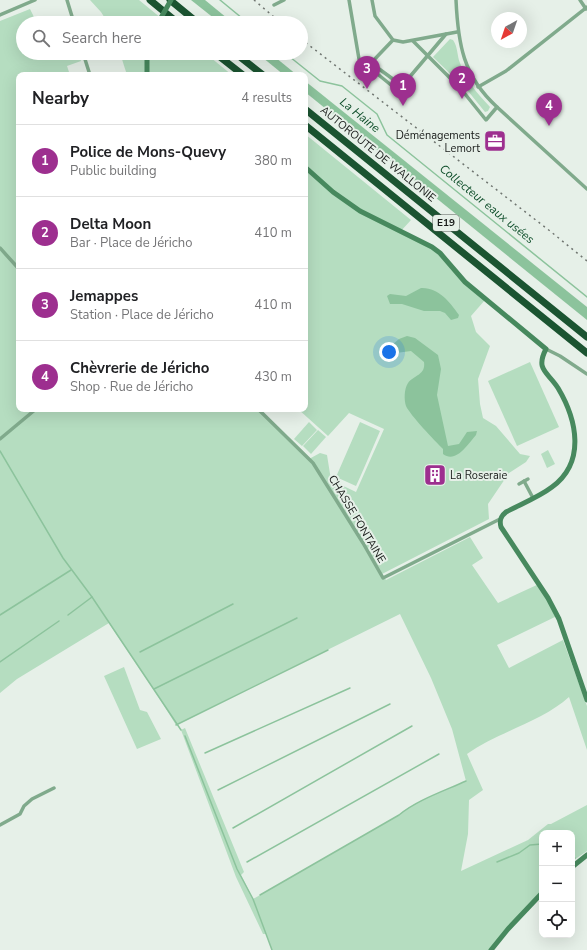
<!DOCTYPE html>
<html lang="en">
<head>
<meta charset="utf-8">
<style>
  body { margin:0; font-family:"Nunito Sans",sans-serif; background:#f6f6f6; color:#202124 }
  .controls { position:absolute; right:12px; bottom:12px; display:grid; overflow:hidden; border-radius:8px; box-shadow:0 4px 16px #0002 }
  .controls button { width:36px; height:36px; display:grid; place-items:center; padding:0; border:0; border-bottom:1px solid #e0e0e0; background:#fff; color:#202124; font:20px sans-serif }
  .compass { position:absolute; left:491px; top:12px; width:36px; height:36px; border-radius:50%; background:#fff; box-shadow:0 4px 16px #0002; rotate:220deg }
  .you { position:absolute; left:389px; top:352px; width:14px; height:14px; margin:-10px; border:3px solid #fff; border-radius:50%; background:#1a73e8; box-shadow:0 0 0 6px #1a73e833 }
  .badge { display:grid; place-items:center; width:26px; height:26px; border-radius:50%; background:#9d2f8f; color:#fff; font-size:13px; font-weight:700 }
  .pin { position:absolute; translate:-50% -33px; filter:drop-shadow(0 1px 2px #0008) }
  .pin::after { content:''; position:absolute; top:21px; width:14px; height:12px; background:inherit; clip-path:polygon(0 0,100% 0,50% 100%) }
  .list { margin:0; padding:0; list-style:none }
  h2 { display:flex; justify-content:space-between; align-items:center; height:52px; margin:0; padding:0 16px; font-size:17px }
  h2 small { font-size:13px; font-weight:400; color:#757577 }
  .list li { display:grid; grid-template-columns:26px 1fr auto; gap:12px; align-items:center; box-sizing:border-box; height:72px; padding:0 16px; border-top:1px solid #e0e0e0 }
  .list b { display:block; font-size:15px; white-space:nowrap }
  .list p { margin:0; font-size:13px; white-space:nowrap; color:#757577 }
  .list em { font-size:13px; font-style:normal; color:#757577 }
  .icon { flex:none; width:22px; height:22px; fill:none; stroke:currentColor; stroke-width:2; stroke-linecap:round; stroke-linejoin:round }
  .map { position:relative; flex:none; width:587px; height:950px; overflow:hidden }
  .search { position:absolute; background:#fff; box-shadow:0 4px 16px #0002; left:16px; top:16px; width:292px; height:44px; display:flex; align-items:center; gap:10px; box-sizing:border-box; padding:0 14px; border-radius:22px; color:#757577; font-size:15px }
  .panel { position:absolute; background:#fff; box-shadow:0 4px 16px #0002; left:16px; top:72px; width:292px; height:340px; border-radius:8px }
  .map>svg:first-child { display:block }
  .green { fill:#b5ddc0 }
  .water { fill:#8cc39c }
  .lines { fill:none; stroke-linecap:round; stroke-linejoin:round }
  .stream { stroke:#8cc39c; stroke-width:1.5 }
  .street { stroke:#80aa8c; stroke-width:3.5 }
  .secondary { stroke:#47895e; stroke-width:5 }
  .highway { stroke:#1b5431; stroke-width:7 }
  .rail { stroke:#707671; stroke-width:1.5; stroke-dasharray:2 4; stroke-linecap:butt }
  .secondary-bridge { stroke:#47895e; stroke-width:5 }
  .labels { text-anchor:middle; dominant-baseline:central; stroke-width:4; stroke-linejoin:round; paint-order:stroke }
  .shield { fill:#e6f0e8; stroke:#565b57; stroke-width:1 }
  .shield-label { font-size:10px; font-weight:bold; fill:#181b19 }
  .poi-label { font-size:11px; fill:#181b19; stroke:#e6f0e8; text-anchor:end }
  .street-label { font-size:11px; fill:#181b19; stroke:#e6f0e8 }
  .water-label { font-size:12px; font-style:italic; fill:#0f4f2b; stroke:#e6f0e8 }
</style>
</head>
<body>
<div class="map">
<svg width="587" height="950" viewBox="0 0 587 950">
  <rect width="100%" height="100%" fill="#e6f0e8"/>
  <g class="green">
    <path d="M90,0H139L167,23H108L101,12Z"/>
    <path d="M30,9L37,23H23V53H78L81,61L67,66L70,75H19V409H258L309,459L320,453L327,455L331,480L356,492L384,429L349,413L328,436L298,409H305V134L411,220L400,232L358,212L432,248L485,300L471,316L476,332L490,346L478,379L480,404L483,418L496,426L520,454L530,456L526,462L509,473L488,504L489,519L382,574L386,580L470,537L483,558L472,565L498,603L539,584L557,616L497,645L509,668L563,640L587,706V750L569,697C543,721 498,732 467,754L483,790L469,800L468,834L461,871L528,840L548,824H551L587,805V851L574,860L576,863L572,867V833H542V893L491,950H272L266,934H263L236,877L181,730L185,728L244,872L241,875L253,899L399,815C416,800 445,791 466,781L452,729L431,678L400,614L176,725C155,690 131,657 109,623L17,679L0,693V21Z"/>
    <path d="M450,39L453,40C458,47 457,56 460,63C466,81 477,93 490,107L488,111L485,112L468,91L433,57Z"/>
    <path d="M120,53H205L232,75H127Z"/>
    <path d="M530,362L559,427L517,446L488,381Z"/>
    <path d="M309,422L317,430L302,446L294,439Z"/>
    <path d="M360,422L380,431L361,475L356,472L361,475L356,486L336,477Z"/>
    <path d="M318,430L326,437L311,454L303,446Z"/>
    <path d="M548,450L555,464L547,468L541,454Z"/>
    <path d="M124,667L140,710L147,712L161,739L137,749L104,676Z"/>
  </g>
  <g class="water">
    <path d="M191,0H205L233,23H220Z"/>
    <path d="M257,53H270L297,75H284Z"/>
    <path d="M305,81L587,307V320L305,92Z"/>
    <path d="M421,288C438,287 450,302 459,315L458,318L451,320L445,313L440,311H424L402,304H390L387,296L390,294L406,296Z"/>
    <path d="M407,336L415,338L438,355L441,369L437,395L448,446L459,444L467,432L477,431L476,435C468,444 456,464 443,454V449C435,441 410,415 406,406C404,400 404,389 408,383C414,375 426,375 424,362L411,351L396,353L392,345L399,339Z"/>
  </g>
  <g class="lines">
    <g class="stream">
      <path d="M220,0L248,23"/>
      <path d="M285,53L320,81L342,86L377,114L387,135L587,297"/>
      <path d="M0,451L63,558L92,597L181,730"/>
      <path d="M0,615L71,570"/>
      <path d="M68,615L92,597"/>
      <path d="M140,652L233,604"/>
      <path d="M0,662L59,621"/>
      <path d="M154,689L297,618"/>
      <path d="M176,725L328,650"/>
      <path d="M185,736L237,869L253,899L272,950"/>
      <path d="M205,753L350,688"/>
      <path d="M218,790L390,704"/>
      <path d="M233,828L412,726"/>
      <path d="M572,856L575,858"/>
      <path d="M247,862L439,754"/>
      <path d="M497,862L519,853L530,845L542,844"/>
      <path d="M260,895L399,815C417,800 444,791 466,781"/>
    </g>
    <g class="street">
      <path d="M67,0L74,23"/>
      <path d="M349,0L359,59L391,85L402,86L446,34"/>
      <path d="M372,0L375,16L393,40L403,42L457,32"/>
      <path d="M580,0L586,9"/>
      <path d="M274,5L284,0"/>
      <path d="M0,15L35,0"/>
      <path d="M413,41L461,89L486,120L497,107C463,76 458,44 456,0"/>
      <path d="M83,53L90,75"/>
      <path d="M371,63L401,85"/>
      <path d="M370,64L393,40"/>
      <path d="M478,87L506,71L587,7"/>
      <path d="M497,107L587,189"/>
      <path d="M0,248L19,269"/>
      <path d="M546,349L560,356L587,374"/>
      <path d="M258,409L313,463L363,543L383,578L500,519"/>
      <path d="M0,439L36,409"/>
      <path d="M524,481L533,498"/>
      <path d="M519,484L528,479"/>
      <path d="M0,825L20,814L24,806L32,799L54,788"/>
    </g>
    <g class="secondary">
      <path d="M147,53V75"/>
      <path d="M305,167L333,192L360,211L432,247L440,253L465,282L546,349C535,370 548,372 558,388C577,420 586,462 552,487C539,497 521,504 506,512C501,516 499,520 501,527L548,598L559,619L587,700"/>
      <path d="M572,867L587,855"/>
      <path d="M491,950L508,929L542,893"/>
    </g>
    <g class="highway">
      <path d="M150,0L178,23"/>
      <path d="M170,0L198,23"/>
      <path d="M215,53L243,75"/>
      <path d="M235,53L263,75"/>
      <path d="M305,109L587,337"/>
      <path d="M305,125L587,353"/>
    </g>
    <g class="rail">
      <path d="M254,0L281,23"/>
      <path d="M301,39L550,231L587,261"/>
    </g>
    <path class="secondary-bridge" d="M158,23L171,0"/>
  </g>
  <defs>
    <g id="office-square" transform="scale(1.15)"><rect x="-9" y="-9" width="18" height="18" rx="4" fill="#9d2f8f" stroke="#e6f0e8"/><path d="M-6-3h4V-5.5h4V-3h4V5H-6ZM-1-4.5V-3h2v-1.5ZM-6 0V1H6V0Z" fill="#fff"/></g>
    <g id="building-square" transform="scale(1.15)"><rect x="-9" y="-9" width="18" height="18" rx="4" fill="#9d2f8f" stroke="#e6f0e8"/><path d="M-4-6H4V6H1V3H-1V6H-4ZM-2.5-4.3h1.7v1.8h-1.7ZM.8-4.3h1.7v1.8H.8ZM-2.5-1h1.7V.8h-1.7ZM.8-1h1.7V.8H.8Z" fill="#fff"/></g>
  </defs>
  <g fill-rule="evenodd">
    <use href="#office-square" x="495" y="141"/>
    <use href="#building-square" x="435" y="475"/>
  </g>
  <g class="labels">
    <rect class="shield" x="433" y="215" width="26" height="16" rx="3"/>
    <g class="shield-label">
      <text x="446" y="223">E19</text>
    </g>
    <g class="poi-label">
      <text x="480" y="135">Déménagements<tspan x="480" dy="13">Lemort</tspan></text>
      <text x="450" y="475" text-anchor="start">La Roseraie</text>
    </g>
    <g class="street-label">
      <text transform="translate(378 154) rotate(39)">AUTOROUTE DE WALLONIE</text>
      <text transform="translate(357 519) rotate(59)">CHASSE FONTAINE</text>
    </g>
    <g class="water-label">
      <text transform="translate(360 115) rotate(39)">La Haine</text>
      <text transform="translate(487 204) rotate(39)">Collecteur eaux usées</text>
    </g>
  </g>
</svg>
<div class="controls">
<button>+</button>
<button>−</button>
<button><svg class="icon" aria-label="locate" viewBox="0 0 24 24"><circle cx="12" cy="12" r="6"/><path d="M12 2v4M12 18v4M2 12h4M18 12h4"/></svg></button>
</div>
<svg class="compass" viewBox="-18 -18 36 36"><path d="M0-13l5 13h-10z" fill="#e53935"/><path d="M0 13l5-13h-10z" fill="#757577"/></svg>
<div class="you"></div>
<div class="pin badge" style="left:403px;top:106px">1</div>
<div class="pin badge" style="left:462px;top:99px">2</div>
<div class="pin badge" style="left:367px;top:89px">3</div>
<div class="pin badge" style="left:549px;top:126px">4</div>
<div class="search"><svg class="icon" aria-label="search" viewBox="0 0 24 24"><circle cx="10" cy="10" r="6"/><path d="M15 15l6 6"/></svg>Search here</div>
<section class="panel">
<h2>Nearby<small>4 results</small></h2>
<ul class="list">
<li><span class="badge">1</span><div><b>Police de Mons-Quevy</b><p>Public building</p></div><em>380 m</em></li>
<li><span class="badge">2</span><div><b>Delta Moon</b><p>Bar · Place de Jéricho</p></div><em>410 m</em></li>
<li><span class="badge">3</span><div><b>Jemappes</b><p>Station · Place de Jéricho</p></div><em>410 m</em></li>
<li><span class="badge">4</span><div><b>Chèvrerie de Jéricho</b><p>Shop · Rue de Jéricho</p></div><em>430 m</em></li>
</ul>
</section>
</div>
</body>
</html>
